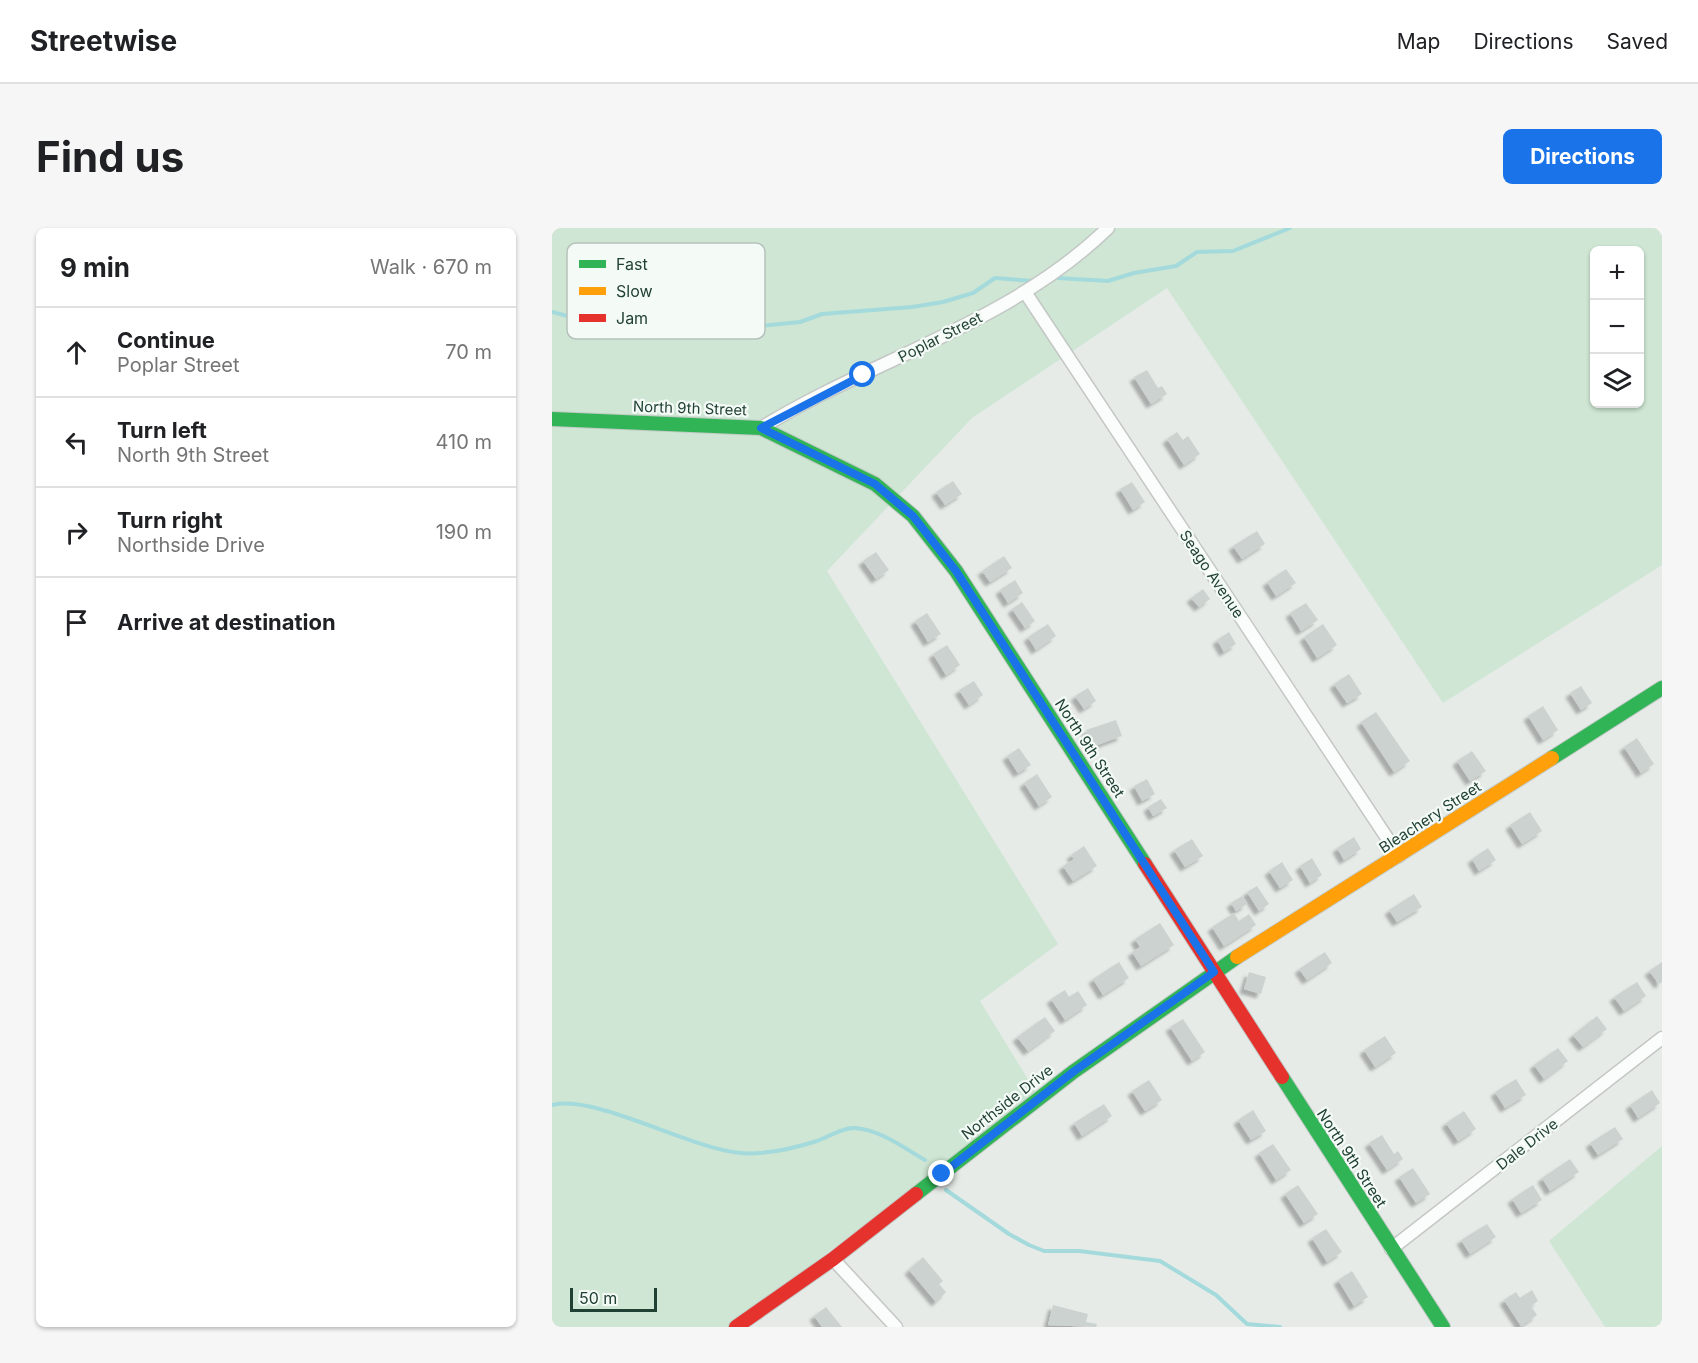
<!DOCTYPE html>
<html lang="en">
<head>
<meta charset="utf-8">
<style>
  body { margin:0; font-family:Inter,sans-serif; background:#f6f6f6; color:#202124 }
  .controls { position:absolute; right:18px; top:18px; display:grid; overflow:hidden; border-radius:9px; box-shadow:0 2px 4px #0004 }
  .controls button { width:54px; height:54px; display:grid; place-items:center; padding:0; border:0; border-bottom:2px solid #e0e0e0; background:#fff; color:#202124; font:30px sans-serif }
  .scale { position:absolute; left:18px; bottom:15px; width:87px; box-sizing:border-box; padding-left:6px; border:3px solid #214135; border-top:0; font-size:16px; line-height:21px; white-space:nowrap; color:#214135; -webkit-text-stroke:4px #f4faf6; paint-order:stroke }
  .stop { position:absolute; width:18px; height:18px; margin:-14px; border:4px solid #1a73e8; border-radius:50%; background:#fff }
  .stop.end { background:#1a73e8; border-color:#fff; box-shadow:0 2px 6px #0008 }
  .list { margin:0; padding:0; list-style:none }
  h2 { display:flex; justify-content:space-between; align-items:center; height:78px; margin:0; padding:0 24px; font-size:26px }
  h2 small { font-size:20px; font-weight:400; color:#757577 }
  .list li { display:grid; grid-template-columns:39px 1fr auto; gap:18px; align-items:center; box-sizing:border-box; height:90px; padding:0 24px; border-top:2px solid #e0e0e0 }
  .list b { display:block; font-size:22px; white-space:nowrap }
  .list p { margin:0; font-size:20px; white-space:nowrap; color:#757577 }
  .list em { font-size:20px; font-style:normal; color:#757577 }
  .icon { flex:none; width:33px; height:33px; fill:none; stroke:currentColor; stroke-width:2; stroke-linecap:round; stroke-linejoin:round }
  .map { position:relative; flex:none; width:1110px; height:1099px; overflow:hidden; border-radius:9px }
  header { display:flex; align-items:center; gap:36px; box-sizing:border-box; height:84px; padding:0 30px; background:#fff; border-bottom:2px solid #e0e0e0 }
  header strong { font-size:28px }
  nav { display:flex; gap:33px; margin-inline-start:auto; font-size:21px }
  .intro { display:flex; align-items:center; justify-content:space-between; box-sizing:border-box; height:144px; padding:0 36px }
  h1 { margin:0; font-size:42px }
  .button { padding:15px 27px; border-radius:9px; background:#1a73e8; color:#fff; font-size:21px; font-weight:700 }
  main { display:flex; gap:36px; padding:0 36px }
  aside { flex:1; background:#fff; border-radius:9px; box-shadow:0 2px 4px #0004 }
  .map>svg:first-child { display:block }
  .green { fill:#cee6d3; fill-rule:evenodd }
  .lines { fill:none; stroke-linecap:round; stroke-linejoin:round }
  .stream { stroke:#a4dadc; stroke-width:4 }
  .building { fill:#ccd2d0; filter:url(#shadow) }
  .street-casing { stroke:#c3c8c5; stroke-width:15 }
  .fast-casing { stroke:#c1c9c5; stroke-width:16 }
  .slow-casing { stroke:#c1c9c5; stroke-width:16 }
  .jam-casing { stroke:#c1c9c5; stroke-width:16 }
  .street { stroke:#fbfcfc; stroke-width:12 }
  .fast { stroke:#30b455; stroke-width:14 }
  .slow { stroke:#ff9f0a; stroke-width:14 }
  .jam { stroke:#e5322d; stroke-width:14 }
  .route { stroke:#1a73e8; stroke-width:8 }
  .labels { text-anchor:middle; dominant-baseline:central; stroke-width:4.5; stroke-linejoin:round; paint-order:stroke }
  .street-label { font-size:15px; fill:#214135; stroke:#f4faf6 }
  .key { fill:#f4faf6; stroke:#b5c2bc; stroke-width:1.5 }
  .key-label { font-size:16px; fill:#214135 }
</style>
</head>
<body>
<header>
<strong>Streetwise</strong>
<nav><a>Map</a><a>Directions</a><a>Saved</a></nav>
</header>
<div class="intro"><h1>Find us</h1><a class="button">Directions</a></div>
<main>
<aside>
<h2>9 min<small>Walk · 670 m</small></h2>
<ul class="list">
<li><svg class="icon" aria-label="ahead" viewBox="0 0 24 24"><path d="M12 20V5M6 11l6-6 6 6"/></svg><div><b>Continue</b><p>Poplar Street</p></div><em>70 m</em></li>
<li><svg class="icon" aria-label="left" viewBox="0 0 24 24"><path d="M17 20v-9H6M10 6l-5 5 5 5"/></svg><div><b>Turn left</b><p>North 9th Street</p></div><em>410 m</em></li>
<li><svg class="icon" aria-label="right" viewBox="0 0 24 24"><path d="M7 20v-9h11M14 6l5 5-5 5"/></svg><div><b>Turn right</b><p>Northside Drive</p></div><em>190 m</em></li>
<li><svg class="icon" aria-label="arrive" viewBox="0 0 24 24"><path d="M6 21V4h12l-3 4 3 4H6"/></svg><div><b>Arrive at destination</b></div></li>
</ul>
</aside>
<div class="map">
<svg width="1110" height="1099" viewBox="0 0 1110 1099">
  <defs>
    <filter id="shadow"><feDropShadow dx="-4.5" dy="4.5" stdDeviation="1.5" flood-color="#0004"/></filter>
  </defs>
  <rect width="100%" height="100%" fill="#e6ebe8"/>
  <g class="green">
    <path d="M0,0H1104L1110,8V337L891,475L615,60L420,190L275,343L506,716L428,773L485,866L177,1099H0ZM1042,22H1088V176H1042Z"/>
    <path d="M1110,918V1099H1053L997,1013Z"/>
  </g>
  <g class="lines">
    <g class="stream">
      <path d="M506,50L556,53L582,45L624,38L645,24L681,23L738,0"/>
      <path d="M0,84L39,94L123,90L170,97L208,98L248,94L270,86L360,79L391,74L421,65L443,50L481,53"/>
      <path d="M0,877C43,866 136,920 188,925C212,927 243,920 265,913C276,909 292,899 303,900C329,902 352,920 373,932"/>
      <path d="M394,962L457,1006L477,1017L492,1023H527L608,1033L664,1067L695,1096L728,1099"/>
    </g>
  </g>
  <g class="building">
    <path d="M595,142L606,160L610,158L615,166L599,176L582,149Z"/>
    <path d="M625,204L631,212L636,208L648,226L632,237L615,211Z"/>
    <path d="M401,253L410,266L393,277L384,264Z"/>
    <path d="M580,254L593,274L581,282L568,261Z"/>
    <path d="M705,303L713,316L690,331L681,318Z"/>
    <path d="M324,324L337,342L324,351L311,333Z"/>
    <path d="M452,328L460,340L438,354L430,343Z"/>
    <path d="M734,341L744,355L724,368L715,354Z"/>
    <path d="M463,352L471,365L456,375L448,362Z"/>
    <path d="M651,361L658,371L647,379L639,370Z"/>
    <path d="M470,374L483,393L473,400L460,381Z"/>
    <path d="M754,375L766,392L749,403L738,385Z"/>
    <path d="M375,385L389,406L376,414L363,393Z"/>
    <path d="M496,396L504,408L484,422L476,409Z"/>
    <path d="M771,396L785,417L765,430L752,409Z"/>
    <path d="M677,404L684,416L672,424L665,412Z"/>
    <path d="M395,417L408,437L394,447L381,426Z"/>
    <path d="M797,446L810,466L795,475L782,456Z"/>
    <path d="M422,453L431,467L417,477L407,462Z"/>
    <path d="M1029,458L1040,475L1029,482L1018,465Z"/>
    <path d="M536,460L544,473L532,481L523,468Z"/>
    <path d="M991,478L1006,502L991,512L976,488Z"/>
    <path d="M824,484L858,533L842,544L809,494Z"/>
    <path d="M564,492L570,508L540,519L534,502Z"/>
    <path d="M1085,510L1102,536L1089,545L1072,519Z"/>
    <path d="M467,520L479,537L466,545L455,528Z"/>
    <path d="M920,523L934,543L918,553L905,533Z"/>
    <path d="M485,546L500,569L487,578L472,555Z"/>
    <path d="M595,551L603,566L590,573L582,558Z"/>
    <path d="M609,571L615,580L601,588L596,579Z"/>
    <path d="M978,584L990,603L970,616L958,597Z"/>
    <path d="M802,609L809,621L792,632L785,620Z"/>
    <path d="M640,611L651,628L633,639L622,622Z"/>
    <path d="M532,618L545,638L521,653L511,638L522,631L519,627Z"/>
    <path d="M936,620L944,632L927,643L920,631Z"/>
    <path d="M760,630L770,647L758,655L748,638Z"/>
    <path d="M730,634L741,652L728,660L717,643Z"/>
    <path d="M705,658L717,676L707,683L695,664Z"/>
    <path d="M862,666L870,679L845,694L837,682Z"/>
    <path d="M690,668L695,676L684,683L679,675Z"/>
    <path d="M682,685L687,693L697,686L704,697L672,718L660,699Z"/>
    <path d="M608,695L622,717L589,738L580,724L588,719L583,711Z"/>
    <path d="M773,724L780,735L755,752L747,741Z"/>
    <path d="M567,734L577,750L551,767L541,751Z"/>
    <path d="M1110,734V754L1107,756L1097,743Z"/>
    <path d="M697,744L714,749L709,766L692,761Z"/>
    <path d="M1085,754L1094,768L1072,783L1062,769Z"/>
    <path d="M513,762L517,769L526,763L535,777L513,792L499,771Z"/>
    <path d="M1045,788L1055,801L1031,819L1021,807Z"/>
    <path d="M493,789L503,803L476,823L465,809Z"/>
    <path d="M631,791L653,824L640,833L618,799Z"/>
    <path d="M833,808L844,825L823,839L812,822Z"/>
    <path d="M1006,820L1016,833L992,851L982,837Z"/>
    <path d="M964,851L974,867L953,880L943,864Z"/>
    <path d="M597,852L610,872L593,883L580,863Z"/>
    <path d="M1100,862L1108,875L1086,890L1078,877Z"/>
    <path d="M552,876L560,888L530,908L522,895Z"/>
    <path d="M701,882L714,903L699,912L686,892Z"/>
    <path d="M912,883L924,901L906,913L894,895Z"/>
    <path d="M1063,899L1071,911L1046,927L1038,915Z"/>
    <path d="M830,907L842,926L846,923L851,931L835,942L817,915Z"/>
    <path d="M721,916L739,942L724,952L707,925Z"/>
    <path d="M1018,931L1027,944L998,963L990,950Z"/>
    <path d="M861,940L878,966L864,975L847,949Z"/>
    <path d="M746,957L766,986L752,995L733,966Z"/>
    <path d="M981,957L990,972L969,985L960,971Z"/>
    <path d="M935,996L944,1009L918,1026L909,1012Z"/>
    <path d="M774,1001L790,1024L775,1034L760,1010Z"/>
    <path d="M371,1029L391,1053L387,1056L394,1064L384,1074L357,1042Z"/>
    <path d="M800,1043L816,1069L802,1078L786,1052Z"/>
    <path d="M980,1062L986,1073L979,1078L985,1087L969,1098L952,1072L964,1064L968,1070Z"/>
    <path d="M501,1077L536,1086L534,1094L545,1096L544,1099L496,1097Z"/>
    <path d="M274,1079L290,1099H270L262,1088Z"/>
  </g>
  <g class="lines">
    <g class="street-casing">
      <g id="street">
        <path d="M473,64L847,628"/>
        <path d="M209,200C323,130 458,95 556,0"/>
        <path d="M839,1021L1110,810"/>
        <path d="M281,1031L344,1099"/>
      </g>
    </g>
    <g class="fast-casing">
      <g id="fast">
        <path d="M0,191L209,200L323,256L361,288L404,343L593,636"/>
        <path d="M1000,530L1110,460"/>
        <path d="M730,849L891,1099"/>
        <path d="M364,966L521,844L685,729"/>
      </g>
    </g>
    <g class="slow-casing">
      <path id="slow" d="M685,729L1000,530"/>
    </g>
    <g class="jam-casing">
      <g id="jam">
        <path d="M593,636L730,849"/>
        <path d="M184,1099L281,1031L364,966"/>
      </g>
    </g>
    <use href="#street" class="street"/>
    <use href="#fast" class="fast"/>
    <use href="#slow" class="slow"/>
    <use href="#jam" class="jam"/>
  </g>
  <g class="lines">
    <path class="route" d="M311,147L209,200L323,256L361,288L404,343L662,744L521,844L390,946"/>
  </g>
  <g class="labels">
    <g class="street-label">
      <text transform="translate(388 109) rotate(-27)">Poplar Street</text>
      <text transform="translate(138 180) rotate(2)">North 9th Street</text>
      <text transform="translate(660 346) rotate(56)">Seago Avenue</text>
      <text transform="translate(538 520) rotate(57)">North 9th Street</text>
      <text transform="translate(878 589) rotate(-33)">Bleachery Street</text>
      <text transform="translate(455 874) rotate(-38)">Northside Drive</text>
      <text transform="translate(975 916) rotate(-38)">Dale Drive</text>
      <text transform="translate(800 930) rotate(57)">North 9th Street</text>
    </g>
  </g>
  <rect x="15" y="15" width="198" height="96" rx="9" class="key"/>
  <rect x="27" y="32" width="27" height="8" fill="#30b455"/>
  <rect x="27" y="59" width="27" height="8" fill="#ff9f0a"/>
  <rect x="27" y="86" width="27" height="8" fill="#e5322d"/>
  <g class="key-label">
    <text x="64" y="42">Fast</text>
    <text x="64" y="69">Slow</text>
    <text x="64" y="96">Jam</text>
  </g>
</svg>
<div class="controls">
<button>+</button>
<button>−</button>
<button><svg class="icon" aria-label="layers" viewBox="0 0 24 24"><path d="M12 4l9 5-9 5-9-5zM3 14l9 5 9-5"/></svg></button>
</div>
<div class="scale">50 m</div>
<div class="stop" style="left:311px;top:147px"></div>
<div class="stop end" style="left:390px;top:946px"></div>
</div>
</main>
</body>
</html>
